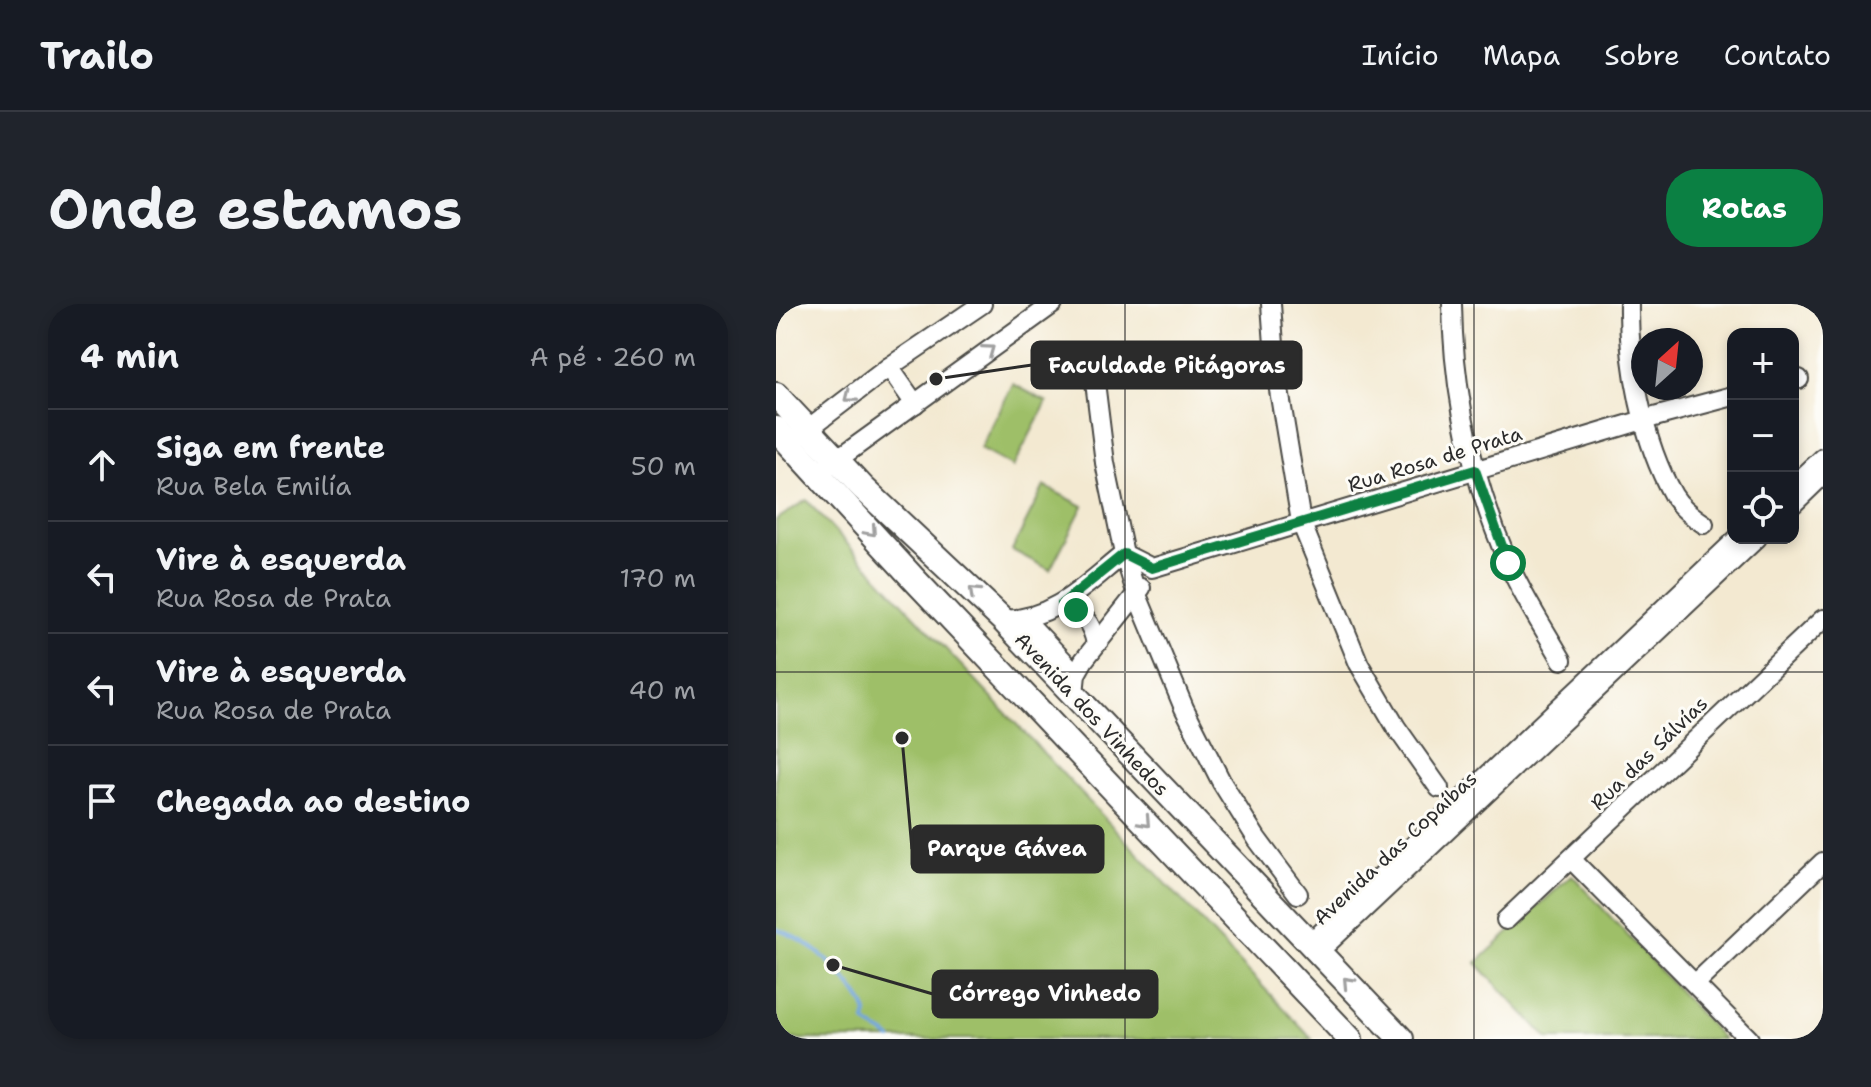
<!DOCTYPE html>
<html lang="pt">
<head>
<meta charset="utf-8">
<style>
  body { margin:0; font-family:"Shantell Sans",sans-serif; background:#20242c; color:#f1f3f6 }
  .controls { position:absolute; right:24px; top:24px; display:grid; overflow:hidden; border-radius:16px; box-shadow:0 4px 12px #0003 }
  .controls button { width:72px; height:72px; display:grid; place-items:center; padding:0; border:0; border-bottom:2px solid #363941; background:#171b24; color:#f1f3f6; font:40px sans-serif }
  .compass { position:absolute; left:855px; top:24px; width:72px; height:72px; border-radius:50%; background:#171b24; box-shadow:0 4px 12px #0003; rotate:27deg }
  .stop { position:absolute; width:24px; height:24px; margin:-18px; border:6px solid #0b8043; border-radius:50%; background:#fff }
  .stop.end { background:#0b8043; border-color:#fff; box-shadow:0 2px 8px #0008 }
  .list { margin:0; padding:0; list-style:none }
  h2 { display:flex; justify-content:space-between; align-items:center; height:104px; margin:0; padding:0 32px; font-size:34px }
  h2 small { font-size:26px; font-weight:400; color:#9ea1a6 }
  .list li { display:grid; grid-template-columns:52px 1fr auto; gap:24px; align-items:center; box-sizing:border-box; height:112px; padding:0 32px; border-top:2px solid #363941 }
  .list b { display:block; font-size:30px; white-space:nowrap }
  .list p { margin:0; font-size:26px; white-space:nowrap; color:#9ea1a6 }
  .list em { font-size:26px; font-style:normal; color:#9ea1a6 }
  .icon { flex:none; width:44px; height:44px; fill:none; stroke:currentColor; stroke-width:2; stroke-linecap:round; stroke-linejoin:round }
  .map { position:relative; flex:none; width:1047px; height:735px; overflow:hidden; border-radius:32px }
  header { display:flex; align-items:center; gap:48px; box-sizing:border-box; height:112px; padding:0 40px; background:#171b24; border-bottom:2px solid #363941 }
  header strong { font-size:38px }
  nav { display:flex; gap:44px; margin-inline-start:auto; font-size:28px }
  .intro { display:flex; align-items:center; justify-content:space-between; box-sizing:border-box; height:192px; padding:0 48px }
  h1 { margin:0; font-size:56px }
  .button { padding:20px 36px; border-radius:32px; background:#0b8043; color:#fff; font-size:28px; font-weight:700 }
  main { display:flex; gap:48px; padding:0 48px }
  aside { flex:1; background:#171b24; border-radius:32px; box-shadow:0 4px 12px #0003 }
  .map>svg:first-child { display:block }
  .park { fill:#9ebf68; stroke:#64754a; stroke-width:2 }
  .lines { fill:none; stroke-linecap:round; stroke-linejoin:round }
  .stream { stroke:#71a5de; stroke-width:4 }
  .minor-casing { stroke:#494844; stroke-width:22 }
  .major-casing { stroke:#494844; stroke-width:28 }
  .minor { stroke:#fff; stroke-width:18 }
  .major { stroke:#fff; stroke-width:24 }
  .oneway { stroke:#a0a0a0 }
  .route { stroke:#0b8043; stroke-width:10 }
  .grid { fill:none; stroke:#2b2b2b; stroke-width:2; stroke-opacity:0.55 }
  .labels { text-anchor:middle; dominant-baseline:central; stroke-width:6; stroke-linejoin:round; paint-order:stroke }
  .street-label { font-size:20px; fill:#2b2b2b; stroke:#fdfcf7 }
  .leader { fill:none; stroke:#2b2b2b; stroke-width:3 }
  .callout-dot { fill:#2b2b2b; stroke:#fdfcf7; stroke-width:3 }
  .callout { fill:#2b2b2b; stroke:#2b2b2b; stroke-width:3 }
  .callout-label { font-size:22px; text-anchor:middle; font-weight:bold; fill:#fff }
</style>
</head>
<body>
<header>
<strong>Trailo</strong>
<nav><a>Início</a><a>Mapa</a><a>Sobre</a><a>Contato</a></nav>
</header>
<div class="intro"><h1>Onde estamos</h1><a class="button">Rotas</a></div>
<main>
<aside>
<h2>4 min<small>A pé · 260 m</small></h2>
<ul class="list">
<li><svg class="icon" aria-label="ahead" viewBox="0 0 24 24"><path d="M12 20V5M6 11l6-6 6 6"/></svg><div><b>Siga em frente</b><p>Rua Bela Emilía</p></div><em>50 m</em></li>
<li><svg class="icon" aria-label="left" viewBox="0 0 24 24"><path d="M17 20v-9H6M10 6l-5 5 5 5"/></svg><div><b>Vire à esquerda</b><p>Rua Rosa de Prata</p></div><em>170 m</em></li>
<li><svg class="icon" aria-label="left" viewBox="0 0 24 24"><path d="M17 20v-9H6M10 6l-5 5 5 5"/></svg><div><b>Vire à esquerda</b><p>Rua Rosa de Prata</p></div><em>40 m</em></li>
<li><svg class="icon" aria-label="arrive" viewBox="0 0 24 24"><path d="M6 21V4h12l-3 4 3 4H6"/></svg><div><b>Chegada ao destino</b></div></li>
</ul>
</aside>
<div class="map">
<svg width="1047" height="735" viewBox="0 0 1047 735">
  <rect width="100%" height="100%" fill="#fdfcf7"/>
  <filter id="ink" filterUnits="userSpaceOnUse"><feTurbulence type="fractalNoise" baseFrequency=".0125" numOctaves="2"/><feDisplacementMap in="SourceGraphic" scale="16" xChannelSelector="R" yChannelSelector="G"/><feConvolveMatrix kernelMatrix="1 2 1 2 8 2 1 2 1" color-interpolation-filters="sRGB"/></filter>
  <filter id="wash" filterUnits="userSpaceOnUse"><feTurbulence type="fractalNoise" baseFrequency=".006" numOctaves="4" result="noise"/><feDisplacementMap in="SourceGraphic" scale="32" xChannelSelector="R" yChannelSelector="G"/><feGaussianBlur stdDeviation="1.8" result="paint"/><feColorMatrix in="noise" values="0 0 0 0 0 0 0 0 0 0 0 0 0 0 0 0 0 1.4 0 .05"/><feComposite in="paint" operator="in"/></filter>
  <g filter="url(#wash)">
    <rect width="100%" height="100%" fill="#f3e9d1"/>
    <g class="park">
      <path d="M237,80L271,98L237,163L204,145Z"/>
      <path d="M268,182L307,202L274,266L236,246Z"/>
      <path d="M30,196L536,735H0V216Z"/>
      <path d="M796,571L947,735H772L700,659Z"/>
    </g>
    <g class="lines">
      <path class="stream" d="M0,625C37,637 68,669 88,701L91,709L89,718C95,725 108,727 115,735"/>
    </g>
  </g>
  <g filter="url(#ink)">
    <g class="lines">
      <g class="minor-casing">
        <g id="minor">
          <path d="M495,0L500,68L525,218L583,360L620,423L663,484"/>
          <path d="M676,0C677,88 697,177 732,258C746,292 768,324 786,356"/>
          <path d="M853,0C852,60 867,138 897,191C904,203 916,212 928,220"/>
          <path d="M312,51L319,78L329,159L348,250L361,291L408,404L446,479L481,535L522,590"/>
          <path d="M113,63L139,100"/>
          <path d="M1017,76L1023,75"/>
          <path d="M24,131L113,63L206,0"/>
          <path d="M51,163L277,0"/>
          <path d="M1017,182L1047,154"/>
          <path d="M1017,200L1047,171"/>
          <path d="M286,300C306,308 316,318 320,340"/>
          <path d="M227,316C278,316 310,280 348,250L376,264L867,116L957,92"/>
          <path d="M249,316L300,370"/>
          <path d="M298,390L300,370L308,356L365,284"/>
          <path d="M795,555L973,735"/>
          <path d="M730,616L1047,315"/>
          <path d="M538,643L553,638L981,234"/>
          <path d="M538,643L545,629L962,234"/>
          <path d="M920,679L1047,558"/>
        </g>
      </g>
      <g class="major-casing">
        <g id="major">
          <path d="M0,91L87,184L227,316L625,735"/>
          <path d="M0,125L137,274L574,735"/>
        </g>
      </g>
      <use href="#minor" class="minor"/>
      <use href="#major" class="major"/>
    </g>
    <defs><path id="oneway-chevron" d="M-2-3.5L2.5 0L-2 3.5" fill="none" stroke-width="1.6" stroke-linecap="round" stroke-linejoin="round" transform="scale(2)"/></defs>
    <g class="oneway">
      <use href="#oneway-chevron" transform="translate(213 46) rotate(-36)"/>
      <use href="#oneway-chevron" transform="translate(74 93) rotate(142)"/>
      <use href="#oneway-chevron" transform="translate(95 227) rotate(48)"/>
      <use href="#oneway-chevron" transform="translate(198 288) rotate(-137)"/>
      <use href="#oneway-chevron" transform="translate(369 518) rotate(47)"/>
      <use href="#oneway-chevron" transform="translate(572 678) rotate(-133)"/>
    </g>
  </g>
  <g class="lines" filter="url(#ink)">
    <path class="route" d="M300,306L286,300L348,250L376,264L699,166L732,259"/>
  </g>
  <path class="grid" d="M349,0V735M698,0V735M0,368H1047"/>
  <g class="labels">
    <g class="street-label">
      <text transform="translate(659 155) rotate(-17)">Rua Rosa de Prata</text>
      <text transform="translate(316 410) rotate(47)">Avenida dos Vinhedos</text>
      <text transform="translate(873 449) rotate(-44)">Rua das Sálvías</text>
      <text transform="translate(619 544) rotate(-43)">Avenida das Copaíbas</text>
    </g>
  </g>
  <path class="leader" d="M160 75L256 61M126 434L136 545M57 661L157 690"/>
  <g class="callout-dot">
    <circle cx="160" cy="75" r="8"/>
    <circle cx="126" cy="434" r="8"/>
    <circle cx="57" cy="661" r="8"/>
  </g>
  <g class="callout">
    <rect x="256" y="38" width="269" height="46" rx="8"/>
    <rect x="136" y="522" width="191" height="46" rx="8"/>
    <rect x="157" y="667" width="224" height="46" rx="8"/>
  </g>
  <g class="callout-label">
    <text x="391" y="69">Faculdade Pitágoras</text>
    <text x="231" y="552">Parque Gávea</text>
    <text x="269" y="697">Córrego Vinhedo</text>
  </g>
</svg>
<div class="controls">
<button>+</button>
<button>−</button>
<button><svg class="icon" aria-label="locate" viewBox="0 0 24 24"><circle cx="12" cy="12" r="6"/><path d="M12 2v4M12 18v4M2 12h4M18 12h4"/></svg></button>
</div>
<svg class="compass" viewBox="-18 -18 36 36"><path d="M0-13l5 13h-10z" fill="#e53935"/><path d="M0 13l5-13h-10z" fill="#9ea1a6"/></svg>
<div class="stop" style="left:732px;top:259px"></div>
<div class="stop end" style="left:300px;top:306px"></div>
</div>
</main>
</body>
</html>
